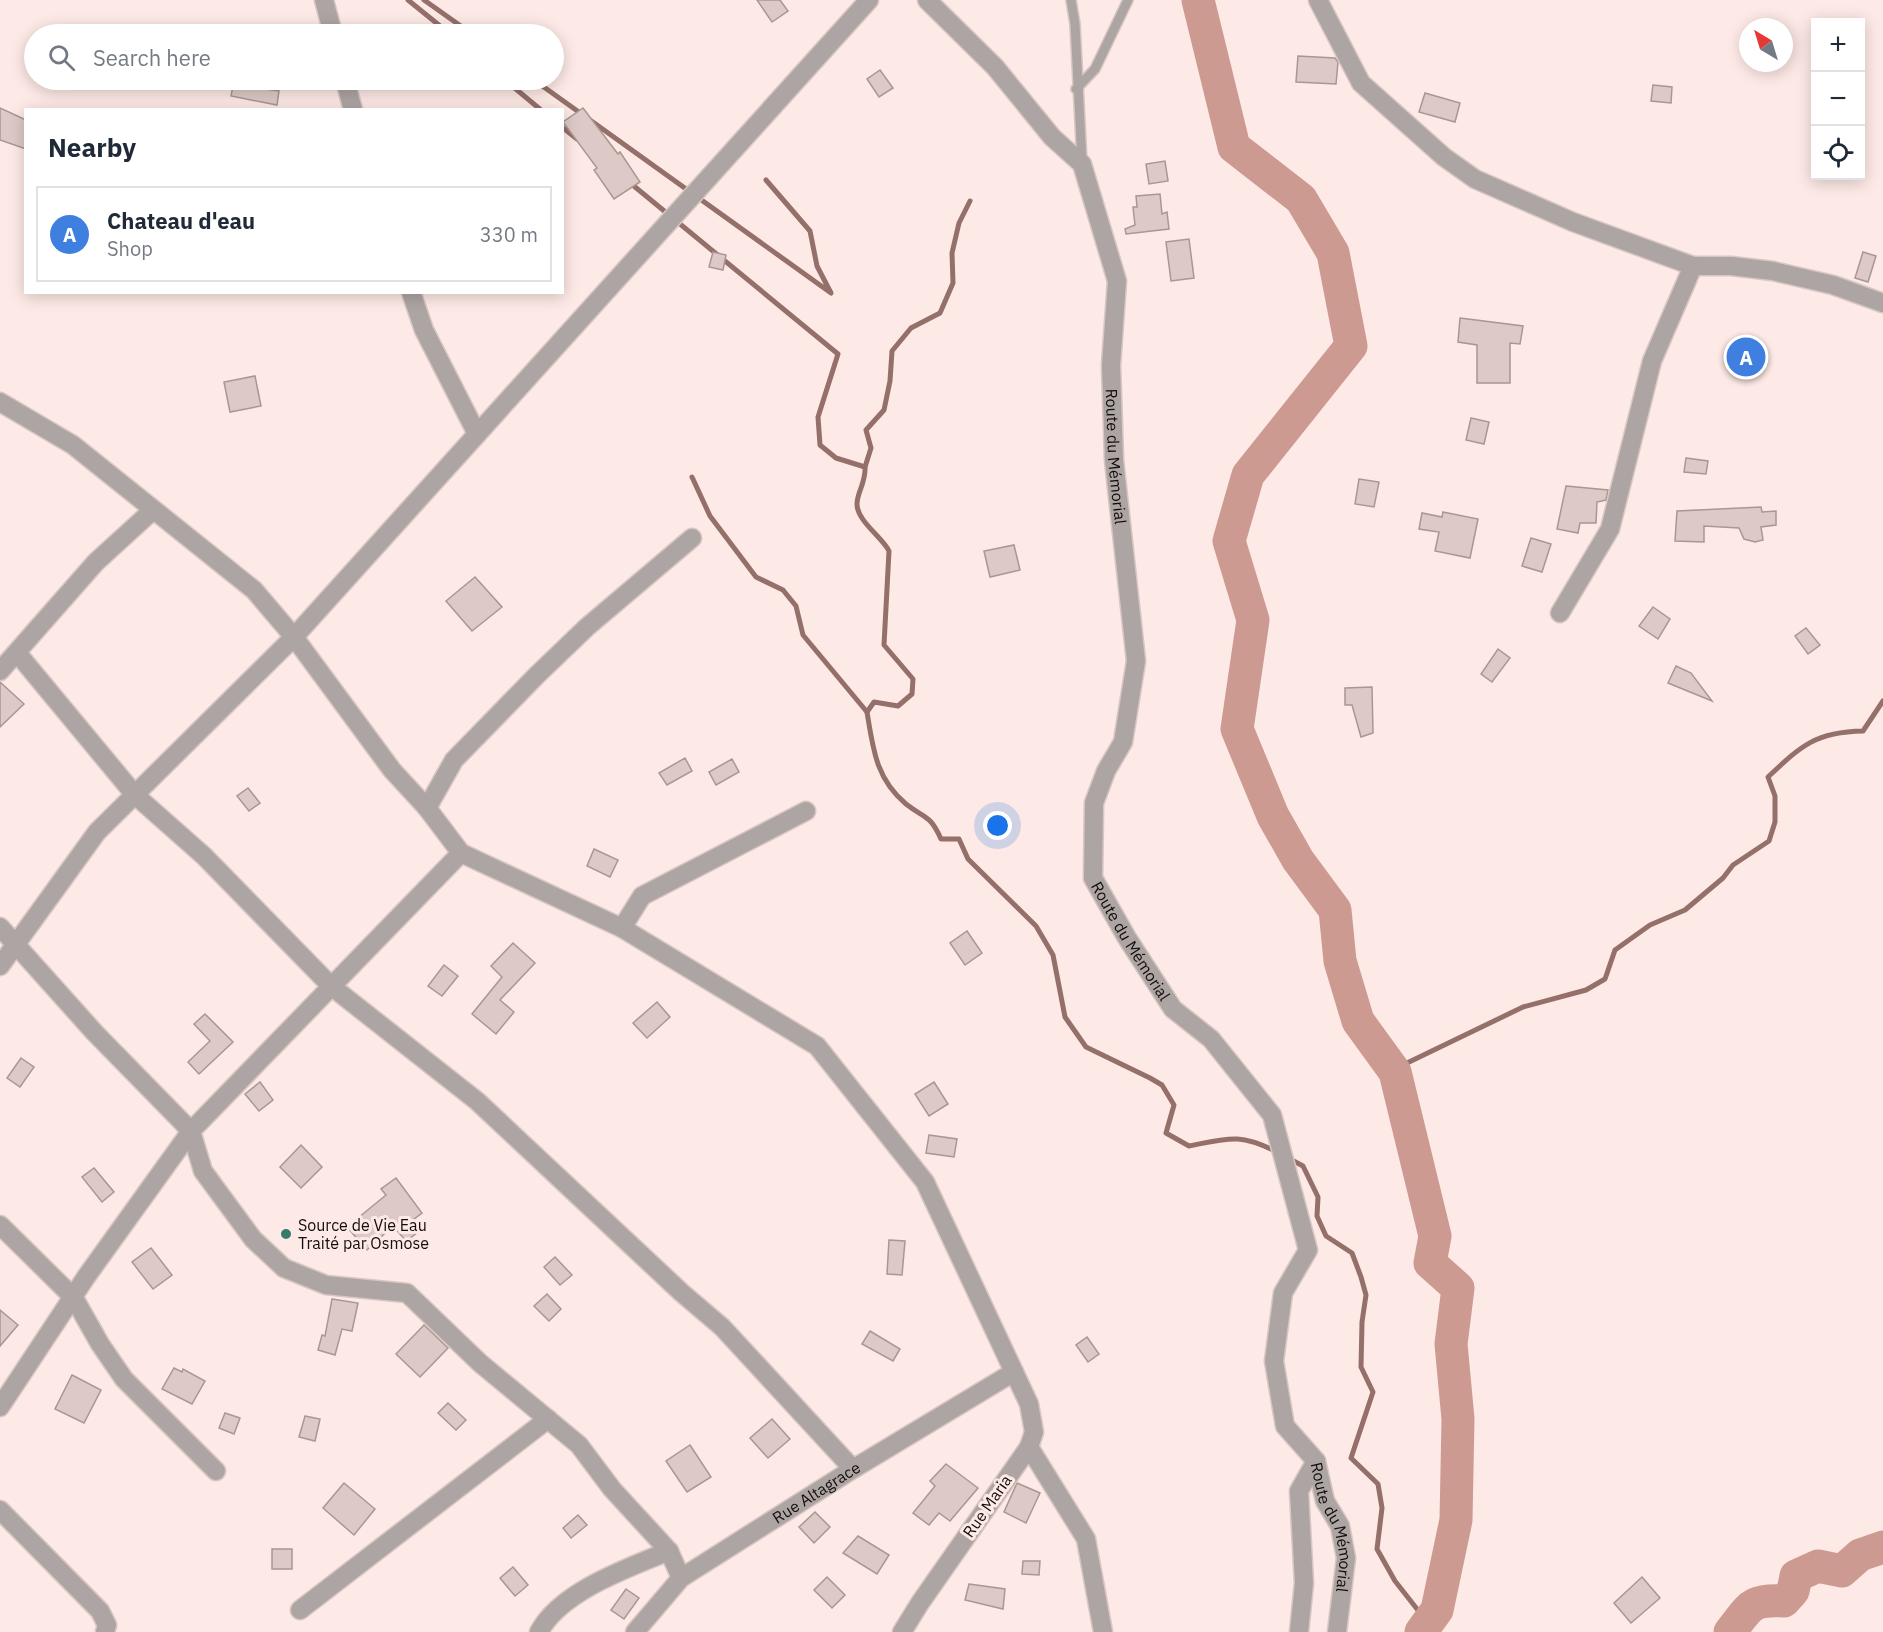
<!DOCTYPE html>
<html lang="en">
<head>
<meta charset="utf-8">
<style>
  body { margin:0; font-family:"IBM Plex Sans",sans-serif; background:#f6f6f7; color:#1f2937 }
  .controls { position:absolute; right:18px; top:18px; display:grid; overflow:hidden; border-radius:0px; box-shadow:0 3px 15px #0003 }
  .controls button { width:54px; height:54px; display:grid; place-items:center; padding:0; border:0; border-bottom:2px solid #e0e1e3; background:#fff; color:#1f2937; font:30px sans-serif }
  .compass { position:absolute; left:1739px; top:18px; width:54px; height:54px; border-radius:50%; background:#fff; box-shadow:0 3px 15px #0003; rotate:322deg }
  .you { position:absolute; left:998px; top:826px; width:21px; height:21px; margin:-15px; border:4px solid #fff; border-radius:50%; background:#1a73e8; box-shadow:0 0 0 9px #1a73e833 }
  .badge { display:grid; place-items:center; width:39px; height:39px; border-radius:50%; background:#367a6e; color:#fff; font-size:20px; font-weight:700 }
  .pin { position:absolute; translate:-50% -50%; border:3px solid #fff; box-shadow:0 2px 6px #0006 }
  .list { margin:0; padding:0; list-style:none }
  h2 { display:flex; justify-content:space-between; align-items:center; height:78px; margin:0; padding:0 24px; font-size:26px }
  h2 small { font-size:20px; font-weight:400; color:#747a83 }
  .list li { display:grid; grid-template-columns:39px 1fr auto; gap:18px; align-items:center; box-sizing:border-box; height:96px; margin:0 12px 12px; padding:0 12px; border:2px solid #e0e1e3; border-radius:0px }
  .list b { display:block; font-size:22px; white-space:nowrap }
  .list p { margin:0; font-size:20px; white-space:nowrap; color:#747a83 }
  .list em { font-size:20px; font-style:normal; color:#747a83 }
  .icon { flex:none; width:33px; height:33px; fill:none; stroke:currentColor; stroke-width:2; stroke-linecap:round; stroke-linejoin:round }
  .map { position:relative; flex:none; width:1883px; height:1632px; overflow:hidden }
  .search { position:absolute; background:#fff; box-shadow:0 3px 15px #0003; left:24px; top:24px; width:540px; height:66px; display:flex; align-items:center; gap:15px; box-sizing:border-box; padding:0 21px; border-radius:33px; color:#747a83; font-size:22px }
  .panel { position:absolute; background:#fff; box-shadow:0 3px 15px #0003; left:24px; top:108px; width:540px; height:186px; border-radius:0px }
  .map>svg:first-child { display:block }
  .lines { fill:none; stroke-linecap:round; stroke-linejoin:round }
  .stream { stroke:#95706a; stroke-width:5 }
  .river { stroke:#cd9a92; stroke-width:33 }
  .building { fill:#ddcac6; stroke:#a99793; stroke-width:1.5 }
  .service-casing { stroke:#d8c6c2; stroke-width:12 }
  .minor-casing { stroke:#d8c6c2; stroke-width:21 }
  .service { stroke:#ada5a3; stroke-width:9 }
  .minor { stroke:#ada5a3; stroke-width:18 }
  .poi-dot { fill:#367a6e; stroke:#fde9e5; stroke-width:2 }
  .labels { text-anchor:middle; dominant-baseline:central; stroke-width:6; stroke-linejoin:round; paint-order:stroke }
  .street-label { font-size:16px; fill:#130d0c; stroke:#fde9e5 }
  .poi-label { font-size:16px; fill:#130d0c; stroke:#fde9e5; text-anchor:start }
</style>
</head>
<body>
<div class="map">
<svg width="1883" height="1632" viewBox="0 0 1883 1632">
  <rect width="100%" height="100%" fill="#fde9e5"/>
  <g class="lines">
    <g class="stream">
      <path d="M408,0L450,34"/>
      <path d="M424,0L472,34"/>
      <path d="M505,80L541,110"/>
      <path d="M534,80L583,115"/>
      <path d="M590,120L831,293L817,266L810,231L766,180"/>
      <path d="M562,127L577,139"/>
      <path d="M629,182L838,354L818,417L820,445L836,458L865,467C866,483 857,492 857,504C857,521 882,537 889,551L884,645L913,679L912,694L898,706L874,702L867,712C873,749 876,779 906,804C925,819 930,814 941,839H959L968,859L1036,926L1053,955L1065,1017L1086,1047L1150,1078L1162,1085L1174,1105L1166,1133L1189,1146C1229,1138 1240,1133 1277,1152"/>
      <path d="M865,467L871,448L866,430L884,410L890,381L892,351L911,328L940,313L953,283L952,253L959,223L970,201"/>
      <path d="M692,477L710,516L756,577L783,590L796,606L803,635L867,712"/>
      <path d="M1395,1072L1407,1063L1523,1007L1586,990L1605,979L1615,950L1650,925L1685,910L1723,878L1733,865L1769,841L1775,822V796L1768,777C1801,746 1815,732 1863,731L1883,701"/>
      <path d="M1288,1158L1303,1166L1318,1197L1317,1216L1326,1236L1352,1253L1361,1277L1366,1295L1362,1322L1361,1367L1373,1392L1351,1458L1378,1484L1382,1508L1377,1549L1395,1581L1428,1623"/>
    </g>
    <g class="river">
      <path d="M1198,0L1234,147L1301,199L1333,253L1351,346L1248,475L1229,541L1253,620L1237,729L1273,816L1298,860L1335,910L1340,961L1358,1021L1395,1072L1435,1236L1430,1263L1458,1288L1451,1344L1458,1419L1456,1520L1437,1610L1421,1632"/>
      <path d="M1730,1632C1750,1608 1748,1599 1784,1601L1793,1591L1796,1576L1818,1566L1842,1571L1860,1555L1883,1547"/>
    </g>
  </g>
  <g class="building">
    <path d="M757,0H780L788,11L772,22Z"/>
    <path d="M1298,56L1335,58L1338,62L1336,84L1296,82Z"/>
    <path d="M880,70L893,88L879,97L867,79Z"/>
    <path d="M234,80L253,82V87L279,91L277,105L231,96Z"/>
    <path d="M1653,85L1672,87L1671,103L1651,101Z"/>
    <path d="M1425,93L1460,103L1455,122L1419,112Z"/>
    <path d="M0,108L26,120V149L0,140Z"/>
    <path d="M583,108L618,154L620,152L640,182L614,199L594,170L597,168L563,122Z"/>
    <path d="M1165,161L1168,181L1149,184L1146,164Z"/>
    <path d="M1160,194L1162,214L1167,212L1169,229L1126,234L1125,229L1135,225L1133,207H1137L1136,196Z"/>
    <path d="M1189,239L1194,278L1171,281L1166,242Z"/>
    <path d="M713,252L726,255L723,270L709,267Z"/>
    <path d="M1863,252L1876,256L1868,282L1855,278Z"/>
    <path d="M1460,318L1523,326L1520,344L1510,343V383H1477V345L1458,342Z"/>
    <path d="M255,376L261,406L230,412L224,382Z"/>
    <path d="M1471,418L1489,422L1484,444L1466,440Z"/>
    <path d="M1686,458L1708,461L1706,474L1684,472Z"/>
    <path d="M1359,479L1379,482L1374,507L1355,504Z"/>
    <path d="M1566,486L1608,490L1606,500L1597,502L1596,523H1580L1578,533L1557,529Z"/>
    <path d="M1761,507L1762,512L1776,511V525L1761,527L1763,540L1755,542L1744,539L1739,528L1704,526V542L1675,541L1677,511Z"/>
    <path d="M1443,512L1478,519L1470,558L1435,551L1439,532L1419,529L1422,513L1442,517Z"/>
    <path d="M1531,538L1551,544L1542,572L1522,566Z"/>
    <path d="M1014,545L1020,570L990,577L984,551Z"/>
    <path d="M475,577L502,607L472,631L446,601Z"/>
    <path d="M1653,607L1670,619L1658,639L1639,626Z"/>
    <path d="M1806,628L1820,645L1808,654L1795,636Z"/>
    <path d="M1498,649L1510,658L1492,682L1481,674Z"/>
    <path d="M1676,666L1691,673L1712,701L1668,683Z"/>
    <path d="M0,682L24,704L0,727Z"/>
    <path d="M1372,687L1373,733L1361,737L1352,705H1345V688Z"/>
    <path d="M685,758L692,771L667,785L659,773Z"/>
    <path d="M732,759L739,772L716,785L709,772Z"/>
    <path d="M248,788L260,803L249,811L237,796Z"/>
    <path d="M594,849L618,860L610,877L587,866Z"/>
    <path d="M967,931L982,953L965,965L950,943Z"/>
    <path d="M513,943L535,963L500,1000L514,1012L496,1034L472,1014L502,977L491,966Z"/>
    <path d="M444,965L458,976L442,996L428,986Z"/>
    <path d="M657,1002L670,1017L647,1038L633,1023Z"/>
    <path d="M205,1014L233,1042L199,1074L188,1062L210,1041L194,1024Z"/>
    <path d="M21,1058L34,1067L20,1087L7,1078Z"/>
    <path d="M260,1082L273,1100L259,1111L245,1094Z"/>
    <path d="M934,1082L948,1104L929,1116L915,1094Z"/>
    <path d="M929,1135L957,1139L954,1157L926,1153Z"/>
    <path d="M301,1145L322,1167L301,1188L280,1167Z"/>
    <path d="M94,1168L114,1192L102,1202L82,1177Z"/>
    <path d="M396,1178L422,1213L413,1220L421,1230L406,1241L393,1226L367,1250L347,1227L386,1195L381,1189Z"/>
    <path d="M889,1240L905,1241L902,1275L887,1274Z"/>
    <path d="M151,1248L172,1275L153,1289L132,1262Z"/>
    <path d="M555,1257L572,1275L560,1285L544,1267Z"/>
    <path d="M547,1294L561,1309L549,1321L534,1306Z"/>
    <path d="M332,1299L358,1303L352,1331L342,1329L335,1355L318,1350L322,1335L325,1336Z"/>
    <path d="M0,1310L18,1325L0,1346Z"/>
    <path d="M424,1325L448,1348L420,1377L396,1354Z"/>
    <path d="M870,1331L900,1349L893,1361L862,1344Z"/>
    <path d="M1087,1337L1099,1354L1088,1362L1076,1345Z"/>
    <path d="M174,1368L182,1372L183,1369L205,1381L192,1404L162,1389Z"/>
    <path d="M72,1375L101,1390L84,1423L55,1409Z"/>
    <path d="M448,1403L466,1420L456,1430L438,1413Z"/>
    <path d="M225,1413L240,1418L234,1434L219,1428Z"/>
    <path d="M305,1416L320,1419L315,1441L299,1437Z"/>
    <path d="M772,1419L790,1439L768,1458L750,1438Z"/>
    <path d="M690,1445L711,1477L687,1492L666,1461Z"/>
    <path d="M946,1464L978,1488L950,1521L939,1513L929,1525L913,1513L935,1486L930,1481Z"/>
    <path d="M344,1483L375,1509L354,1535L323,1508Z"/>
    <path d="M1017,1483L1040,1493L1026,1523L1004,1512Z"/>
    <path d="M815,1512L830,1527L814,1543L799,1527Z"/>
    <path d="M578,1515L587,1525L571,1538L563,1528Z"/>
    <path d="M858,1536L889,1555L877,1574L843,1553Z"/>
    <rect x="272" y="1549" width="20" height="20"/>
    <path d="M1023,1561H1040L1039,1575L1022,1574Z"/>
    <path d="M513,1567L528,1585L515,1596L500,1578Z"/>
    <path d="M827,1577L845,1595L832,1608L814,1590Z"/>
    <path d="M1642,1577L1660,1598L1631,1623L1614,1603Z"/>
    <path d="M969,1584L1005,1589L1003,1609L965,1600Z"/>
    <path d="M626,1589L639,1598L624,1619L611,1610Z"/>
  </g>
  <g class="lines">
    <g class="service-casing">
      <g id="service">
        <path d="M1071,0L1075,24L1082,162"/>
        <path d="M1076,89L1095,69L1128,0"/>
      </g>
    </g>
    <g class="minor-casing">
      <g id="minor">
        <path d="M324,0L333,34"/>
        <path id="s1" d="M927,0L995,67L1052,137L1082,164L1117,281L1111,365L1114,460L1136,661L1123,742L1106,771L1094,803L1093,878L1127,938L1173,1009L1211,1039L1272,1115L1308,1250L1283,1293L1274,1361L1285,1426L1316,1461L1325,1501L1340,1526L1346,1558L1337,1632"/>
        <path d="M1318,0L1361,83L1444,157L1475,179L1573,222L1693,266H1731L1773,271L1833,285L1883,303"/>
        <path d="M345,80L353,110"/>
        <path d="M411,292L424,330L477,434"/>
        <path d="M0,402L73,445L254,590L294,637L392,770L427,808L461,853L622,928L817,1046L925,1182L1029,1404L1034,1432L1029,1447L920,1603L902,1632"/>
        <path d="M1560,613L1610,529L1652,361L1693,266"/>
        <path d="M18,654L135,795L204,856L331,986L477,1101L682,1293L722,1327L853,1469"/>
        <path d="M0,671L96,562L153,510"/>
        <path d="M427,808L454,760L537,675L587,627L692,538"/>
        <path d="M0,927L95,1033L191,1131L203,1171L253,1239L284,1268L326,1285L407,1293L480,1363L579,1445L612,1489L669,1551L681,1578"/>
        <path d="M622,928L642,896L806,811"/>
        <path d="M0,966L97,832L294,637L869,0"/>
        <path d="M0,1225L74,1298L100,1344L124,1379L216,1471"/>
        <path d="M0,1407L86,1277L191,1131L461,853"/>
        <path d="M1029,1447L1086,1539L1103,1632"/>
        <path d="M0,1510L100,1611L107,1625L105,1632"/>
        <path d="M300,1610L548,1419"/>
        <path d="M539,1632C561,1591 628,1568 669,1551"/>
        <path id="s2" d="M635,1632L681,1578L853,1469L1014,1372"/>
        <path d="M1299,1632L1304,1583L1299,1491L1316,1461"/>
      </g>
    </g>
    <use href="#service" class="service"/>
    <use href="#minor" class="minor"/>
  </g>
  <circle class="poi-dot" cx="286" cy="1234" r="6"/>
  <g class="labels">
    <g class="street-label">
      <text stroke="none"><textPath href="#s1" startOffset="524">Route du Mémorial</textPath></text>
      <text stroke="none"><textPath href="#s1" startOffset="1028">Route du Mémorial</textPath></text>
      <text stroke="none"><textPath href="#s2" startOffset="231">Rue Altagrace</textPath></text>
      <text transform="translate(987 1506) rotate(-55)">Rue Maria</text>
      <text stroke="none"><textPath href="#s1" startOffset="1694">Route du Mémorial</textPath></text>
    </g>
    <g class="poi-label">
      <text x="298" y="1225">Source de Vie Eau<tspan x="298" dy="18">Traité par Osmose</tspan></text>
    </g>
  </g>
</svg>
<div class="controls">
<button>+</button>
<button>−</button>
<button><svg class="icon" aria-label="locate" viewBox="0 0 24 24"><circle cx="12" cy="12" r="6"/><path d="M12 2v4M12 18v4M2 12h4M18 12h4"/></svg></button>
</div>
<svg class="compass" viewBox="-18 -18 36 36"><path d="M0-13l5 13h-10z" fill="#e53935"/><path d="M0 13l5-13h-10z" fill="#747a83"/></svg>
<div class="you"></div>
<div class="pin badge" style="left:1746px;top:357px;background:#3f7fe0">A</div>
<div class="search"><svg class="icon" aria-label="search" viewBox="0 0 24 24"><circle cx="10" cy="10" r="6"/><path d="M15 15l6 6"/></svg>Search here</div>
<section class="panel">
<h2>Nearby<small></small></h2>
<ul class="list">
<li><span class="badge" style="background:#3f7fe0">A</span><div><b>Chateau d'eau</b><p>Shop</p></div><em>330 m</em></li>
</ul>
</section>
</div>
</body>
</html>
